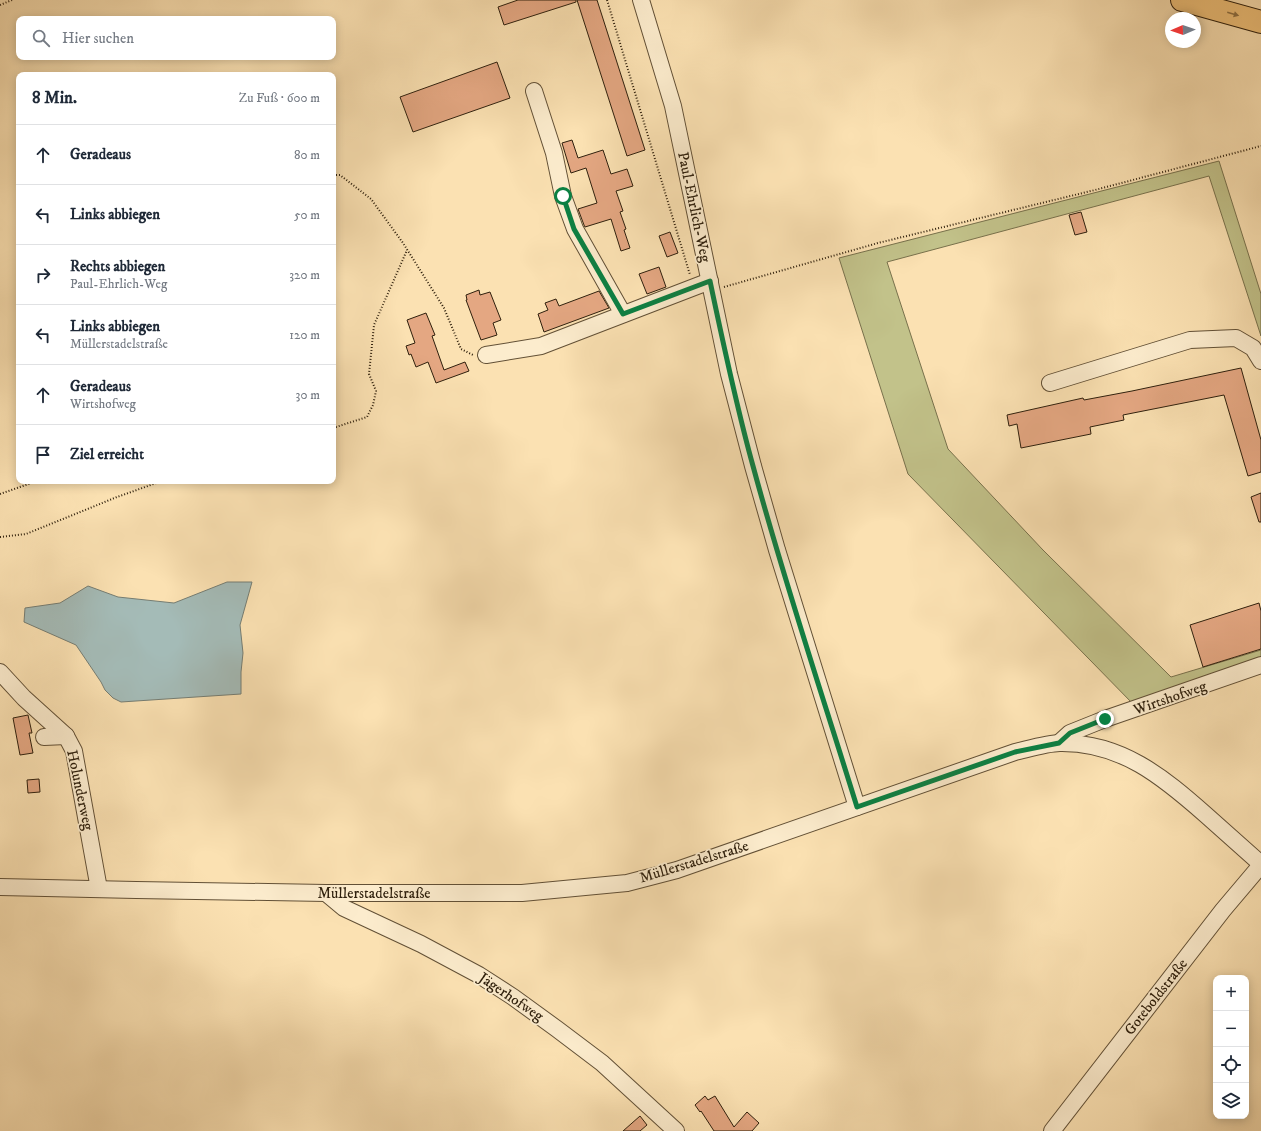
<!DOCTYPE html>
<html lang="de">
<head>
<meta charset="utf-8">
<style>
  body { margin:0; font-family:"IM FELL DW Pica",serif; background:#f6f6f7; color:#1f2937 }
  .controls { position:absolute; right:12px; bottom:12px; display:grid; overflow:hidden; border-radius:8px; box-shadow:0 2px 10px #0003 }
  .controls button { width:36px; height:36px; display:grid; place-items:center; padding:0; border:0; border-bottom:1px solid #e0e1e3; background:#fff; color:#1f2937; font:20px sans-serif }
  .compass { position:absolute; left:1165px; top:12px; width:36px; height:36px; border-radius:50%; background:#fff; box-shadow:0 2px 10px #0003; rotate:268deg }
  .stop { position:absolute; width:12px; height:12px; margin:-9px; border:3px solid #0b8043; border-radius:50%; background:#fff }
  .stop.end { background:#0b8043; border-color:#fff; box-shadow:0 1px 4px #0008 }
  .list { margin:0; padding:0; list-style:none }
  h2 { display:flex; justify-content:space-between; align-items:center; height:52px; margin:0; padding:0 16px; font-size:17px }
  h2 small { font-size:13px; font-weight:400; color:#747a83 }
  .list li { display:grid; grid-template-columns:26px 1fr auto; gap:12px; align-items:center; box-sizing:border-box; height:60px; padding:0 16px; border-top:1px solid #e0e1e3 }
  .list b { display:block; font-size:15px; white-space:nowrap }
  .list p { margin:0; font-size:13px; white-space:nowrap; color:#747a83 }
  .list em { font-size:13px; font-style:normal; color:#747a83 }
  .icon { flex:none; width:22px; height:22px; fill:none; stroke:currentColor; stroke-width:2; stroke-linecap:round; stroke-linejoin:round }
  .map { position:relative; flex:none; width:1261px; height:1131px; overflow:hidden }
  .search { position:absolute; background:#fff; box-shadow:0 2px 10px #0003; left:16px; top:16px; width:320px; height:44px; display:flex; align-items:center; gap:10px; box-sizing:border-box; padding:0 14px; border-radius:8px; color:#747a83; font-size:15px }
  .panel { position:absolute; background:#fff; box-shadow:0 2px 10px #0003; left:16px; top:72px; width:320px; height:412px; border-radius:8px }
  .map>svg:first-child { display:block }
  .green { fill:#c2c28a; stroke:#78714c }
  .water { fill:#a4bbb7; stroke:#757d73 }
  .building { fill:#e4a782; stroke:#2f200d }
  .lines { fill:none; stroke-linecap:round; stroke-linejoin:round }
  .minor-casing { stroke:#625036; stroke-width:18 }
  .highway-casing { stroke:#2f200d; stroke-width:24 }
  .path { stroke:#2f200d; stroke-width:2; stroke-dasharray:1 2; stroke-linecap:butt }
  .minor { stroke:#fceccd; stroke-width:16 }
  .highway { stroke:#eec079; stroke-width:22 }
  .oneway { fill:#8e7043 }
  .route { stroke:#0b8043; stroke-width:5 }
  .labels { text-anchor:middle; dominant-baseline:central; stroke-width:3.5; stroke-linejoin:round; paint-order:stroke }
  .street-label { font-size:15px; fill:#2f200d; stroke:#fceccd }
</style>
</head>
<body>
<div class="map">
<svg width="1261" height="1131" viewBox="0 0 1261 1131">
  <rect width="100%" height="100%" fill="#fbe1b2"/>
  <filter id="stains"><feTurbulence type="fractalNoise" baseFrequency=".005" numOctaves="4"/><feColorMatrix values="0 0 0 0 .2 0 0 0 0 .09 0 0 0 0 .02 0 0 0 .5 -.17"/></filter>
  <radialGradient id="worn" r=".72"><stop offset=".6" stop-color="#630" stop-opacity="0"/><stop offset="1" stop-color="#630" stop-opacity=".3"/></radialGradient>
  <path class="green" d="M1219,161L1261,294V336L1209,176L887,262L948,449L1043,550L1171,677L1261,650V661L1134,705L908,474L839,258Z"/>
  <path class="water" d="M227,582H252L240,625L243,653L241,672V694L121,702L113,698L105,690L101,682L76,645L24,622L25,608L60,603L88,586L118,597L174,603Z"/>
  <g class="building">
    <path d="M518,0H576V2L504,25L498,7Z"/>
    <path d="M577,0H597L645,150L627,156Z"/>
    <path d="M497,62L510,98L413,132L400,97Z"/>
    <path d="M572,140L578,158L603,150L611,174L627,169L633,186L616,191L623,211L620,212L626,229L624,230L630,248L621,251L611,219L585,227L584,225L578,209L597,203L586,168L571,173L562,143Z"/>
    <path d="M1081,212L1087,232L1075,235L1069,215Z"/>
    <path d="M670,232L678,253L667,257L659,236Z"/>
    <path d="M659,267L666,287L647,294L639,274Z"/>
    <path d="M479,290L480,295L490,292L501,320L493,323L497,335L481,340L466,300H467L466,295Z"/>
    <path d="M599,291L609,308L544,332L538,314L548,310L545,303L556,299L559,306Z"/>
    <path d="M426,313L435,335L432,336L444,370L465,362L469,371L436,383L428,362L416,367L411,354L409,355L406,346L415,343L407,320Z"/>
    <path d="M1241,368L1261,440V472L1248,476L1224,395L1123,415L1124,420L1090,427L1091,434L1021,448L1017,424L1009,426L1007,415L1083,398L1084,400L1132,391Z"/>
    <path d="M1261,493V522H1259L1251,497Z"/>
    <path d="M1259,603L1261,611V649L1203,667L1190,625Z"/>
    <path d="M28,715L32,733H29L33,753L20,755L13,718Z"/>
    <path d="M39,779L40,792L28,793L27,780Z"/>
    <path d="M705,1096L708,1100L715,1096L734,1127L747,1112L759,1123L752,1131H714L701,1111L700,1112L695,1105Z"/>
    <path d="M640,1116L647,1125L640,1131H623Z"/>
  </g>
  <g class="lines">
    <g class="minor-casing">
      <g id="minor">
        <path d="M641,0L673,106L729,374L753,466L777,550L857,807"/>
        <path d="M534,91L554,153L563,196L575,229L623,314"/>
        <path d="M486,355L541,346L710,281"/>
        <path d="M1050,383L1190,340L1236,338L1253,348L1261,361"/>
        <path d="M0,672L24,698L66,736L74,751L99,889"/>
        <path d="M44,737L66,736"/>
        <path d="M1059,743L1070,733L1105,719L1261,665"/>
        <path d="M0,887L136,890L326,893H522L627,883L677,870L1015,752C1028,749 1048,743 1060,743C1121,742 1163,777 1206,815C1225,832 1243,848 1261,864"/>
        <path d="M326,893L344,908L421,944L479,975L513,997L557,1029L602,1063L676,1131"/>
        <path d="M1052,1131L1223,910L1261,865"/>
      </g>
    </g>
    <g class="highway-casing">
      <path id="highway" d="M1182,0L1261,22"/>
    </g>
    <g class="path">
      <path d="M607,0L690,275"/>
      <path d="M0,5L12,0"/>
      <path d="M333,175H340L371,199L403,243L444,308L461,349L473,355"/>
      <path d="M724,287L878,243L1095,190L1261,146"/>
      <path d="M333,428L367,417L373,405L376,391L369,374L374,325L407,250"/>
      <path d="M0,494L37,481"/>
      <path d="M0,537L26,534L117,497L162,481"/>
    </g>
    <use href="#minor" class="minor"/>
    <use href="#highway" class="highway"/>
  </g>
  <defs><path id="oneway-solid" d="M-6-.8H1V-3.2L6.5 0L1 3.2V.8H-6Z"/></defs>
  <use class="oneway" href="#oneway-solid" transform="translate(1233 14) rotate(16)"/>
  <g class="lines">
    <path class="route" d="M563,196L574,229L623,314L710,281C723,343 736,405 753,466C784,581 822,694 857,807L1015,752L1059,743L1070,733L1105,719"/>
  </g>
  <g class="labels">
    <g class="street-label">
      <text transform="translate(694 207) rotate(78)">Paul-Ehrlich-Weg</text>
      <text transform="translate(1170 698) rotate(-19)">Wirtshofweg</text>
      <text transform="translate(80 790) rotate(78)">Holunderweg</text>
      <text transform="translate(694 862) rotate(-17)">Müllerstadelstraße</text>
      <text x="374" y="893">Müllerstadelstraße</text>
      <text transform="translate(511 997) rotate(34)">Jägerhofweg</text>
      <text transform="translate(1156 997) rotate(-52)">Goteboldstraße</text>
    </g>
  </g>
  <rect width="100%" height="100%" filter="url(#stains)"/>
  <rect width="100%" height="100%" fill="url(#worn)"/>
</svg>
<div class="controls">
<button>+</button>
<button>−</button>
<button><svg class="icon" aria-label="locate" viewBox="0 0 24 24"><circle cx="12" cy="12" r="6"/><path d="M12 2v4M12 18v4M2 12h4M18 12h4"/></svg></button>
<button><svg class="icon" aria-label="layers" viewBox="0 0 24 24"><path d="M12 4l9 5-9 5-9-5zM3 14l9 5 9-5"/></svg></button>
</div>
<svg class="compass" viewBox="-18 -18 36 36"><path d="M0-13l5 13h-10z" fill="#e53935"/><path d="M0 13l5-13h-10z" fill="#747a83"/></svg>
<div class="stop" style="left:563px;top:196px"></div>
<div class="stop end" style="left:1105px;top:719px"></div>
<div class="search"><svg class="icon" aria-label="search" viewBox="0 0 24 24"><circle cx="10" cy="10" r="6"/><path d="M15 15l6 6"/></svg>Hier suchen</div>
<section class="panel">
<h2>8 Min.<small>Zu Fuß · 600 m</small></h2>
<ul class="list">
<li><svg class="icon" aria-label="ahead" viewBox="0 0 24 24"><path d="M12 20V5M6 11l6-6 6 6"/></svg><div><b>Geradeaus</b></div><em>80 m</em></li>
<li><svg class="icon" aria-label="left" viewBox="0 0 24 24"><path d="M17 20v-9H6M10 6l-5 5 5 5"/></svg><div><b>Links abbiegen</b></div><em>50 m</em></li>
<li><svg class="icon" aria-label="right" viewBox="0 0 24 24"><path d="M7 20v-9h11M14 6l5 5-5 5"/></svg><div><b>Rechts abbiegen</b><p>Paul-Ehrlich-Weg</p></div><em>320 m</em></li>
<li><svg class="icon" aria-label="left" viewBox="0 0 24 24"><path d="M17 20v-9H6M10 6l-5 5 5 5"/></svg><div><b>Links abbiegen</b><p>Müllerstadelstraße</p></div><em>120 m</em></li>
<li><svg class="icon" aria-label="ahead" viewBox="0 0 24 24"><path d="M12 20V5M6 11l6-6 6 6"/></svg><div><b>Geradeaus</b><p>Wirtshofweg</p></div><em>30 m</em></li>
<li><svg class="icon" aria-label="arrive" viewBox="0 0 24 24"><path d="M6 21V4h12l-3 4 3 4H6"/></svg><div><b>Ziel erreicht</b></div></li>
</ul>
</section>
</div>
</body>
</html>
